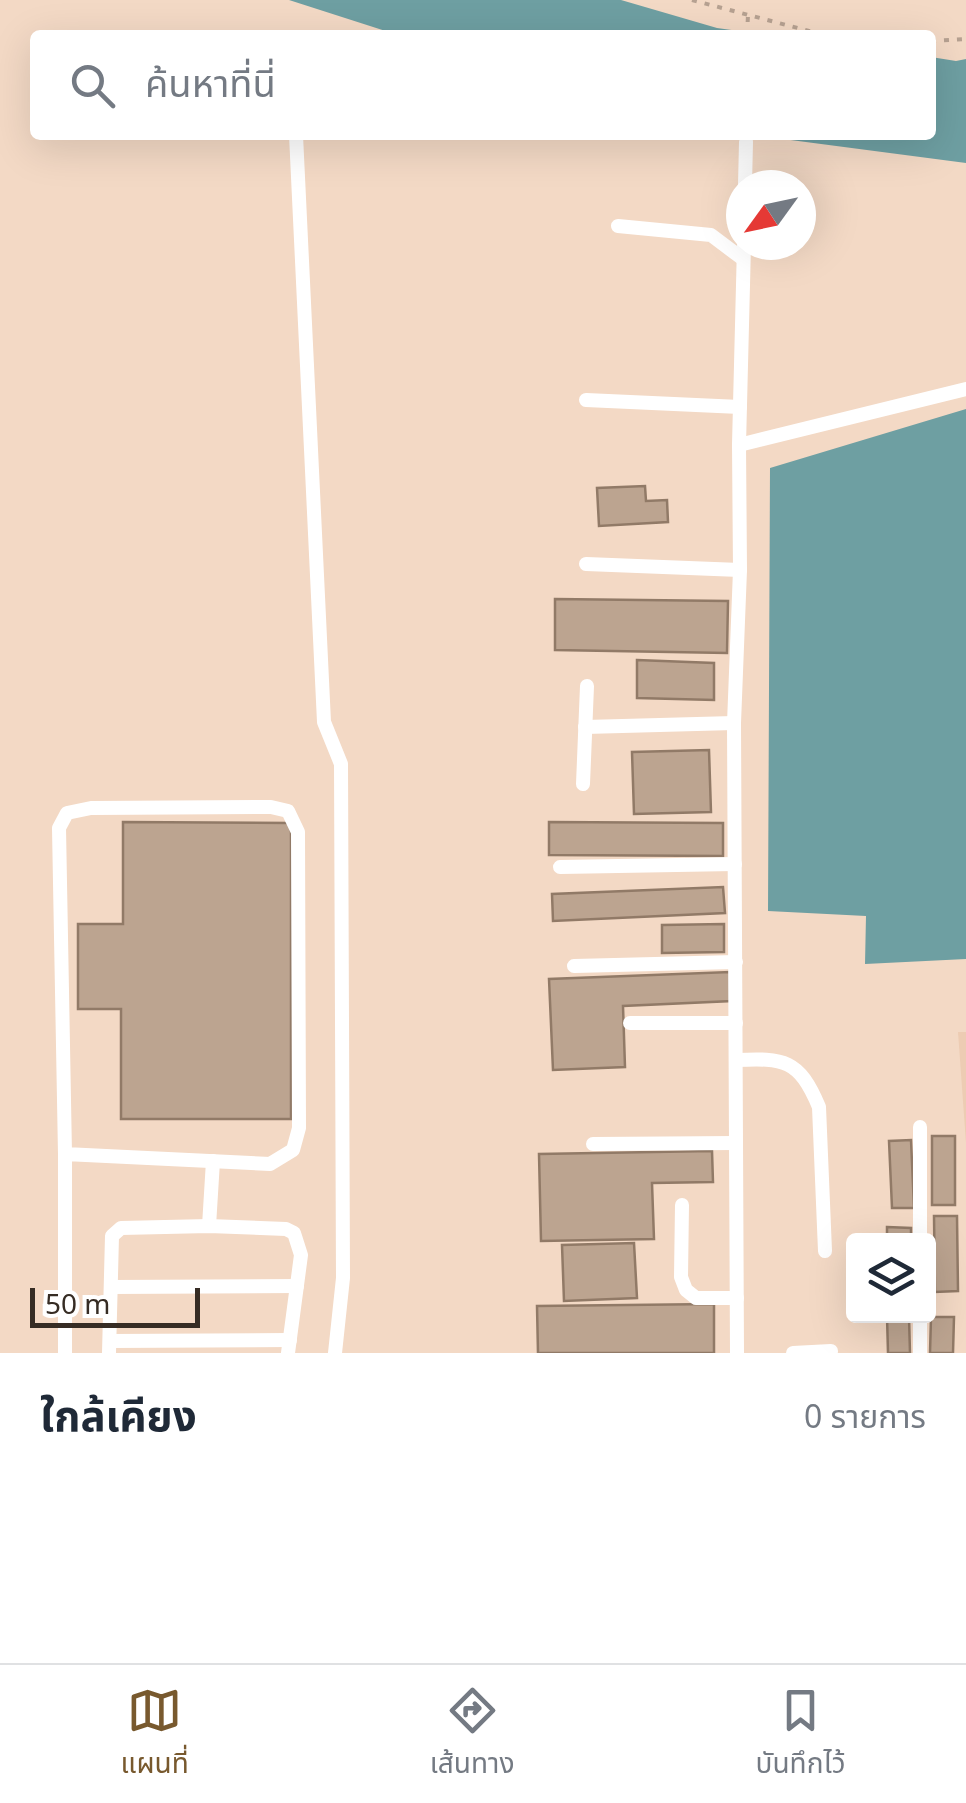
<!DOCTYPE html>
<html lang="th">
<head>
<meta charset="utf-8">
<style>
  body { margin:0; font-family:Georgia,"Noto Sans Thai",serif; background:#f6f6f7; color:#1f2937 }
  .controls { position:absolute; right:30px; bottom:30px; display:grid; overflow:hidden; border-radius:10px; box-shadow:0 10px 40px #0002 }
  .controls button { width:90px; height:90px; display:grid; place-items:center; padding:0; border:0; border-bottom:2px solid #e0e1e3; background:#fff; color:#1f2937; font:50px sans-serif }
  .compass { position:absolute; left:726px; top:170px; width:90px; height:90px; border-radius:50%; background:#fff; box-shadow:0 10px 40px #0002; rotate:237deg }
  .scale { position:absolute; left:30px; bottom:25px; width:170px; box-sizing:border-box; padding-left:10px; border:5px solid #362c24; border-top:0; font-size:28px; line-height:35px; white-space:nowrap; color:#362c24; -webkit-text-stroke:8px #fff; paint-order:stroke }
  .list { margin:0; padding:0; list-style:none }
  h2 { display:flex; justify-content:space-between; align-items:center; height:130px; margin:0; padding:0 40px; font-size:42px }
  h2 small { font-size:32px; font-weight:400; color:#747a83 }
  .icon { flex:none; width:55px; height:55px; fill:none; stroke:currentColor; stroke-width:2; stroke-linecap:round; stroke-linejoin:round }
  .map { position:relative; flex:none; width:966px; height:1353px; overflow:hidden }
  .search { position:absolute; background:#fff; box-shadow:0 10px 40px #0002; left:30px; right:30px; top:30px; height:110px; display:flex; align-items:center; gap:25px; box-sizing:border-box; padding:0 35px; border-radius:10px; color:#747a83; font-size:38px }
  .sheet { height:310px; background:#fff }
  nav { display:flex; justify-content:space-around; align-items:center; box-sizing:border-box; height:140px; border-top:2px solid #e0e1e3; background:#fff; font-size:28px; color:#747a83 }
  nav a { display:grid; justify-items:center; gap:5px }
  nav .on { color:#78592e }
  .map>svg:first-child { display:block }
  .built { fill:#edccb3 }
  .water { fill:#6e9fa2 }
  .building { fill:#bca490; stroke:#917a67; stroke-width:2.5 }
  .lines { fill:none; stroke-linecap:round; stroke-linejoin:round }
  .path { stroke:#b6a191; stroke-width:4; stroke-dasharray:5 8; stroke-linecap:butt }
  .lane { stroke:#fff; stroke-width:14 }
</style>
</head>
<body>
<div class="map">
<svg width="966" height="1353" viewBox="0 0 966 1353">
  <rect width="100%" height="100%" fill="#f3d9c5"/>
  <path class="built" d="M958,1032H966V1143Z"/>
  <g class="water">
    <path d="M289,0H621L717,28L768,35H398Z"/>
    <path d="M931,57L956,61L966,59V163L753,135H931Z"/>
    <path d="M966,409V959L865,964L866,916L768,911L770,468Z"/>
  </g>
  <g class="building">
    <path d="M645,486L646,501L667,500L668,522L599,526L597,488Z"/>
    <path d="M555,599L728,601L727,653L555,650Z"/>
    <path d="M637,660L714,663V700L637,698Z"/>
    <path d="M709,750L711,812L634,814L632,752Z"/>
    <path d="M123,822L291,823V1119H121V1009H78V924H123Z"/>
    <path d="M549,822L723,823V856L549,855Z"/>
    <path d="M723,887L725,913L553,921L552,894Z"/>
    <path d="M724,924V952L662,953V925Z"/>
    <path d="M730,972L732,1001L623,1006L625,1067L553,1070L549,979Z"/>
    <rect x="932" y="1136" width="23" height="69"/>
    <path d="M911,1140L914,1208H892L889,1141Z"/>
    <path d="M712,1151L713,1182L652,1183L654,1239L541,1241L539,1154Z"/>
    <path d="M934,1216H957L958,1291L935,1292Z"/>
    <path d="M887,1227L911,1228V1240H887Z"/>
    <path d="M634,1243L637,1298L564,1301L562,1245Z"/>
    <path d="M714,1304V1353H538L537,1306Z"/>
    <path d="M887,1316H909L910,1353H888Z"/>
    <path d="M931,1317H954L953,1353H930Z"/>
  </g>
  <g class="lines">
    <g class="path">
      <path d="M692,0L824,35"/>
      <path d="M747,35L748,15"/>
      <path d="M931,41L966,39"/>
    </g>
    <g class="lane">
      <path d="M296,135L324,722L341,764L343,1278L335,1353"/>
      <path d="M745,185L746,142"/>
      <path d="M618,226L711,235L743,259"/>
      <path d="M586,400L740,407"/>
      <path d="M739,445L966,389"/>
      <path d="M586,564L740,570"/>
      <path d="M585,727L734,723"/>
      <path d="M583,784L587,686"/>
      <path d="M560,867L735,864"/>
      <path d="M574,966L736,962"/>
      <path d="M630,1023H736"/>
      <path d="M736,1060C784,1058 799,1059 819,1107L825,1251"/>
      <path d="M920,1127V1240"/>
      <path d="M593,1144L736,1143"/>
      <path d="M682,1205L681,1277L686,1290L696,1298H737"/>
      <path d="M209,1226L213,1161"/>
      <path d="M111,1287L297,1286"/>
      <path d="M920,1316V1353"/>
      <path d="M110,1341L290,1340"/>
      <path d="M65,1353V1154L270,1164L293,1150L299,1128L298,832L288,811L271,807L91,808L67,813L59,828L65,1154"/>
      <path d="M109,1353L112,1236L121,1228L209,1226L286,1229L294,1233L301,1255L288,1353"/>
      <path d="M737,1353L734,723L740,570L739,445L744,245"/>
      <path d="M793,1353L831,1351"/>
    </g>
  </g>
</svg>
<div class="controls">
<button><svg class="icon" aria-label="layers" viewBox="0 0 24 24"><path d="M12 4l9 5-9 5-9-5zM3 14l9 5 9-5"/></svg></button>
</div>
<svg class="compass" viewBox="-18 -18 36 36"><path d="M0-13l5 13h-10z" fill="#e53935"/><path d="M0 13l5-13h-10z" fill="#747a83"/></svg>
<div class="scale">50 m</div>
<div class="search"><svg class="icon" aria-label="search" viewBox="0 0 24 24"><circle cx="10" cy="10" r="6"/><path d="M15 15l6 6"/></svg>ค้นหาที่นี่</div>
</div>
<section class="sheet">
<h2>ใกล้เคียง<small>0 รายการ</small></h2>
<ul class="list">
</ul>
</section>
<nav>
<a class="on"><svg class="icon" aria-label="map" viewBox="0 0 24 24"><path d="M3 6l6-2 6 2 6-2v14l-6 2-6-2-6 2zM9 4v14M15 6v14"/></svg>แผนที่</a>
<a><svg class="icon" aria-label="directions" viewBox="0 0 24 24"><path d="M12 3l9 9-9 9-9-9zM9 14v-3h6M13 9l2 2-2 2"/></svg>เส้นทาง</a>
<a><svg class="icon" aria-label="saved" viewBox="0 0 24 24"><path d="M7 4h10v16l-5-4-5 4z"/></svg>บันทึกไว้</a>
</nav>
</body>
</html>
